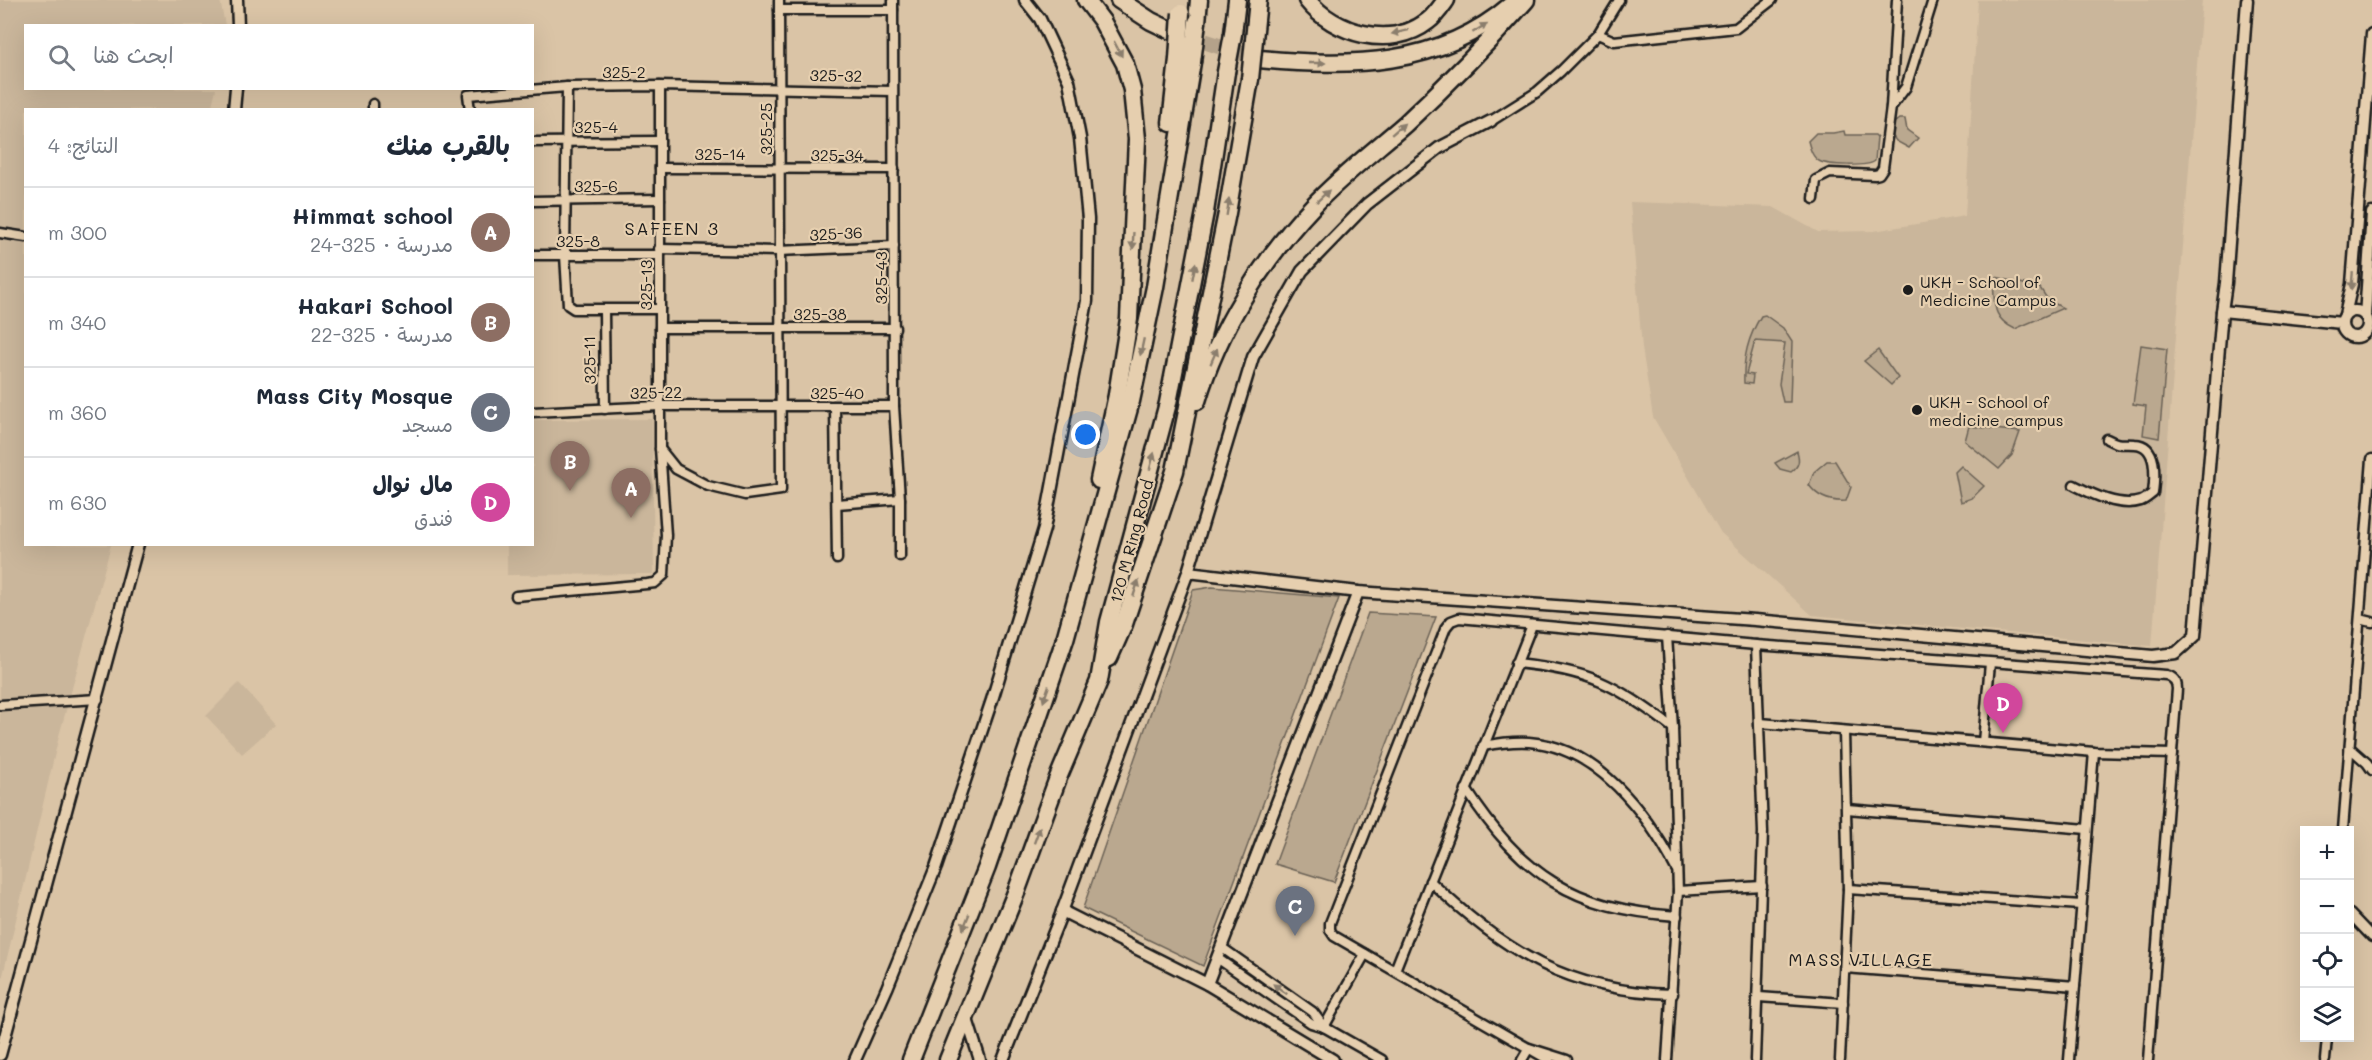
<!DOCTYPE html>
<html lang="ar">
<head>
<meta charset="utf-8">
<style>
  body { margin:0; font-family:Mali,"Playpen Sans Arabic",sans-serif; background:#f6f6f7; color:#1f2937; direction:rtl }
  .controls { position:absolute; right:18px; bottom:18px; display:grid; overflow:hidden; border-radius:0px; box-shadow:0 6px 24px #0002 }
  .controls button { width:54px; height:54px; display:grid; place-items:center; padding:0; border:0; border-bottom:2px solid #e0e1e3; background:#fff; color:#1f2937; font:30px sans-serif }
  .you { position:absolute; left:1086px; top:435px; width:21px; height:21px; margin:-15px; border:4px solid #fff; border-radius:50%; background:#1a73e8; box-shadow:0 0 0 9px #1a73e833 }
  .badge { display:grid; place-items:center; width:39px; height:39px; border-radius:50%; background:#7c3aed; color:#fff; font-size:20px; font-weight:700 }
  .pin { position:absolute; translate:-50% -50px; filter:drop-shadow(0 2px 3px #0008) }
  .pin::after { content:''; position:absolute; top:32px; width:21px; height:18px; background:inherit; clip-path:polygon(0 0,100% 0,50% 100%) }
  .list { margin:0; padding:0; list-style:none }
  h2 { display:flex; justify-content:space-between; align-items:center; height:78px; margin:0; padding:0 24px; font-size:26px }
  h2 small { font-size:20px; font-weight:400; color:#747a83 }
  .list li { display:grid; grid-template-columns:39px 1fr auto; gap:18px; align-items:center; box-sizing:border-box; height:90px; padding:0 24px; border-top:2px solid #e0e1e3 }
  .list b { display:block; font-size:22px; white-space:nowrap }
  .list p { margin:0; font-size:20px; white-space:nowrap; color:#747a83 }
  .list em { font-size:20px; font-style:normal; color:#747a83 }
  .icon { flex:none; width:33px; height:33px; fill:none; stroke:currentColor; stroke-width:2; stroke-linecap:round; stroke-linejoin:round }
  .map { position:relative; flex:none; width:2372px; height:1060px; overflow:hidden; direction:ltr }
  .search { position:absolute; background:#fff; box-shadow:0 6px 24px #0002; left:24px; top:24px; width:510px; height:66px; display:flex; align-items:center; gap:15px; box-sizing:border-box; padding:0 21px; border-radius:0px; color:#747a83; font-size:22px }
  .panel { position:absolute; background:#fff; box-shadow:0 6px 24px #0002; left:24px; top:108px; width:510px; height:438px; border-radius:0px; direction:rtl }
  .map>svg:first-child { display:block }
  .built { fill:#cab69b }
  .green { fill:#baa88f; stroke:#6b6256; stroke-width:1.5 }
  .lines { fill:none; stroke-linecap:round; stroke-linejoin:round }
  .motorway-tunnel { stroke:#b4a28a; stroke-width:16; stroke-dasharray:16 8; stroke-linecap:butt }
  .minor-casing { stroke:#1c1c1c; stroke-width:13 }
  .tertiary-casing { stroke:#1c1c1c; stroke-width:15 }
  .motorway-casing { stroke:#1c1c1c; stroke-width:21 }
  .minor { stroke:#e6cfaf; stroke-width:8 }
  .tertiary { stroke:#e6cfaf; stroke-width:10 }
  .motorway { stroke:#e6cfaf; stroke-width:16 }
  .motorway-bridge-casing { stroke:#1c1c1c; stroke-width:21; stroke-linecap:butt }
  .motorway-bridge { stroke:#e6cfaf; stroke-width:16 }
  .oneway { fill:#8b7e6d }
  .poi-dot { fill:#1c1c1c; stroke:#e6cfaf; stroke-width:2 }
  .labels { text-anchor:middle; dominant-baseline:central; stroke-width:4.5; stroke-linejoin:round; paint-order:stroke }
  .street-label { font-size:16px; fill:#1c1c1c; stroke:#e6cfaf }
  .poi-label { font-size:16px; fill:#1c1c1c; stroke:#e6cfaf; text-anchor:start }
  .neighbourhood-label { font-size:18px; letter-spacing:1.5px; fill:#1c1c1c; stroke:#e6cfaf }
</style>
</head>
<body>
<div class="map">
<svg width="2372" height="1060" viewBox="0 0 2372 1060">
  <rect width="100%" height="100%" fill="#dac4a6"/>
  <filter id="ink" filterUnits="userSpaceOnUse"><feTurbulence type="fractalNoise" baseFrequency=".0167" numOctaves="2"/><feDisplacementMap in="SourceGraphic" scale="12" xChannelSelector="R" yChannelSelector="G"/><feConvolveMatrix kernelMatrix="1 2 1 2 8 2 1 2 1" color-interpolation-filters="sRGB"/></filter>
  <g filter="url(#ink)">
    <g class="built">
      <path d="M0,0H220L225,25L26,26V88L216,89L211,109L26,110V544L111,545L59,736L0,988Z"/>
      <path d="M1978,0H2202L2152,646L1812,615L1721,533L1653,417L1642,348L1630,202L1773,207L1818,232L1874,231L1965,216Z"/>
      <path d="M652,419L654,574L507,575V545L532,544L533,420Z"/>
      <path d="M239,683L276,724L242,754L206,716Z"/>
    </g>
    <g class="green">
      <path d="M1899,119H1905L1907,130L1918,138L1909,148L1896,141L1890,132L1894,123Z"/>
      <path d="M1844,131L1845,135H1875L1877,137L1875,161C1868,167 1828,166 1819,161C1812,157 1810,148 1808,141L1816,133H1833Z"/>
      <path d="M1996,277L2040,288L2048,300L2063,308L2015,329C1991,318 1995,303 1993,280Z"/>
      <path d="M1765,315L1783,328L1792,342L1790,402H1783L1779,384L1785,343L1755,341L1746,374L1753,375L1752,384L1744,383C1743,357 1748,337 1761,316Z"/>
      <path d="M2141,345L2167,349L2159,438L2143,435L2146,406L2133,404Z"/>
      <path d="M1878,350L1898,378L1891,385L1864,361Z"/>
      <path d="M1969,426L2020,432L2012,455L1999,469L1965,441Z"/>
      <path d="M1797,451C1800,461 1799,466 1791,472L1780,469L1775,463Z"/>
      <path d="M1827,461H1835L1851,487L1846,501C1831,502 1818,498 1809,485L1814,472Z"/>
      <path d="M1961,466L1984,486L1972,498L1961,502L1955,472Z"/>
      <path d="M1212,587L1339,598L1203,966L1083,908L1193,590Z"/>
      <path d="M1368,613L1436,617L1334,882L1275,864Z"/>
    </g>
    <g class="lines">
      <path class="motorway-tunnel" d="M1182,34L1259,59"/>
      <g class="minor-casing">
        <g id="minor">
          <path d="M893,0L894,406L900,499V556"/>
          <path d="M779,10H893"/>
          <path d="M1598,34L1614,41L1736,28L1772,0"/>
          <path d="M567,87L565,255L568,305L574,309H660"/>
          <path d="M1891,107L1906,87L1933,0"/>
          <path d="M373,110V104"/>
          <path d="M470,110L468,95L567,87L660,86L892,91"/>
          <path d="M1491,121L1537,92L1561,71L1598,34L1619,0"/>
          <path d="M532,142L660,141"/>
          <path d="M660,168L894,169"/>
          <path d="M1814,199L1816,180L1830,173L1875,175L1879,174L1883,168L1891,107L1897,0"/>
          <path d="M532,201L660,199"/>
          <path d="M0,233L26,237"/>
          <path d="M659,249L778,251L894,246"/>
          <path d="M532,255H660"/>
          <path d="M604,310L605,409"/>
          <path d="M660,328H895"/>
          <path d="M835,407L837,559"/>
          <path d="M532,412L660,406H894"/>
          <path d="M660,449L676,469L708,486L745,495L781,490L779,0"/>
          <path d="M2074,485C2092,494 2119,508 2141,501C2145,500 2150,495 2153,493C2155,477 2158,445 2135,444C2122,443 2120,446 2107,439"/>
          <path d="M837,504L900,499"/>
          <path d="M516,596L647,584L655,583L664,575L666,535L660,448V86"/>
          <path d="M2360,619L2372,622"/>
          <path d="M1667,636L1673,728L1678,891L1667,1060"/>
          <path d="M1516,663C1588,670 1616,684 1673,728"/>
          <path d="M0,705L98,699"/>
          <path d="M1760,723L2094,752L2172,754"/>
          <path d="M1983,742L1990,663"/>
          <path d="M1483,746C1499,743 1513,741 1529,742C1597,747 1647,813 1676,869"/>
          <path d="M2350,748L2367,763L2372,770"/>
          <path d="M1466,789C1522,875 1573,909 1677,916"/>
          <path d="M1847,809L2087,829"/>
          <path d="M2343,830L2372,459"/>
          <path d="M1430,881C1503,951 1568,992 1673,994"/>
          <path d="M1848,889L2081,905"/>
          <path d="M1678,891L1762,886"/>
          <path d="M2350,914L2372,937"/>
          <path d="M1221,947L1313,1012L1324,1027"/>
          <path d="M1217,958L1311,1023L1324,1027L1382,1060"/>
          <path d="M1845,968L2075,986"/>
          <path d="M1395,970L1532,625"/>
          <path d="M1759,997L1843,1003"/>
          <path d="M1324,1027L1365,954"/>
          <path d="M1522,1060L1529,1048L1567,1060"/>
          <path d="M1549,1060L1334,936L1330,930V923L1446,627L1451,621L1459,618L1756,645L2166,675C2174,677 2177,682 2177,689L2148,1060"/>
          <path d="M1755,1060L1763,832L1756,645"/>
          <path d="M1840,1060L1848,889L1844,732"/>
          <path d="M2069,1060L2094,752"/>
          <path d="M2325,1060L2327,1038"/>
        </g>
      </g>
      <g class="tertiary-casing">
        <g id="tertiary">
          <path d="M237,0L238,26"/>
          <path d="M234,110L236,88"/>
          <path d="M2222,311L2342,323"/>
          <circle cx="2355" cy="324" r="13"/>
          <path d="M2345,315L2352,284L2372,34"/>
          <path d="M2365,316L2372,213"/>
          <path d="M1188,572L1358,592L1755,620L2153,656L2176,653L2195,636L2222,311L2226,283L2247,0"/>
          <path d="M1062,911L1207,984L1333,1060"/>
          <path d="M1207,984L1358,592"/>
          <path d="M966,1016L980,1060"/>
          <path d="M0,1055L138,544"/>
          <path d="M855,1060L887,988L936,867L992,700L1044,529L1087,301L1088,219L1080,138L1069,81L1040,19L1025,0"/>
          <path d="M1003,1060L1060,917L1188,572L1253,357L1302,271L1367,204L1439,148L1491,121"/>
        </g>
      </g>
      <g class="motorway-casing">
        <g id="motorway">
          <path d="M1086,0L1102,21L1125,64L1132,90L1137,139L1129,319L1117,395L1099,480"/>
          <path d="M1119,0L1151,21L1172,31"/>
          <path d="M1307,0C1334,34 1391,50 1428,21C1435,16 1441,7 1446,0"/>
          <path d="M1197,22L1199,0"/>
          <path d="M1233,34L1237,0"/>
          <path d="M1254,40L1258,0"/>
          <path d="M1259,59C1349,67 1438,68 1511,5"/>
          <path d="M1171,123L1178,59"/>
          <path d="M1197,401C1218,330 1262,260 1313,206C1341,176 1374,151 1405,124C1447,85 1488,43 1526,0"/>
          <path d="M1109,658L1124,624L1175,471L1227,213L1250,79"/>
          <path d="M911,1060L987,867L1065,639L1131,401L1155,287L1192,62"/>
          <path d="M948,1060L1017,890L1058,778L1099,681L1109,622L1168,403L1205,212L1226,72"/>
        </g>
      </g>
      <use href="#minor" class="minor"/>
      <use href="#tertiary" class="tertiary"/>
      <use href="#motorway" class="motorway"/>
      <g class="motorway-bridge-casing">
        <g id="motorway-bridge">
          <path d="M1178,59L1181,13"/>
          <path d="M1192,62L1197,22"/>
          <path d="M1226,72L1233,34"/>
          <path d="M1250,79L1254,40"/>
        </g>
      </g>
      <use href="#motorway-bridge" class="motorway-bridge"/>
    </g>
    <defs><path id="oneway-solid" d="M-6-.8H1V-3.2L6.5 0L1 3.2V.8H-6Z" transform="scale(1.5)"/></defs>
    <g class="oneway">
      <use href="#oneway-solid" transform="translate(1480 28) rotate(-32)"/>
      <use href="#oneway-solid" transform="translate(1400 32) rotate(167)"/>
      <use href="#oneway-solid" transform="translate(1118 49) rotate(62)"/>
      <use href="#oneway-solid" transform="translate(1317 63)"/>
      <use href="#oneway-solid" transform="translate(1398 129) rotate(-41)"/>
      <use href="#oneway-solid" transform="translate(1323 196) rotate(-43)"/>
      <use href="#oneway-solid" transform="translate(1228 207) rotate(-81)"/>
      <use href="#oneway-solid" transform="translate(1133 241) rotate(93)"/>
      <use href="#oneway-solid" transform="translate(1194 271) rotate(-79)"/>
      <use href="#oneway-solid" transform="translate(2352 281) rotate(95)"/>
      <use href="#oneway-solid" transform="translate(1142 347) rotate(102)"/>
      <use href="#oneway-solid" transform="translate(1214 356) rotate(-67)"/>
      <use href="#oneway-solid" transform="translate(1152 461) rotate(-75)"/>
      <use href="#oneway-solid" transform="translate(1136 588) rotate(-72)"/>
      <use href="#oneway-solid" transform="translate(1046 694) rotate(109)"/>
      <use href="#oneway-solid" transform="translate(1037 835) rotate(-70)"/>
      <use href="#oneway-solid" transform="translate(966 922) rotate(112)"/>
      <use href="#oneway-solid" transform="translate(1280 989) rotate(-144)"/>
    </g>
  </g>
  <g class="poi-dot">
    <circle cx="1908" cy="290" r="6"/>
    <circle cx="1917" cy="410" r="6"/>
  </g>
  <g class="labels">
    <g class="street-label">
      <text x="624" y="71">325-2</text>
      <text transform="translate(836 75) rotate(1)">325-32</text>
      <text x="596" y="126">325-4</text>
      <text transform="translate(765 129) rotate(-90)">325-25</text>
      <text x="720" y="153">325-14</text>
      <text x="837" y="154">325-34</text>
      <text x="596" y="185">325-6</text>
      <text transform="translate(836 233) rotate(-3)">325-36</text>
      <text x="578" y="240">325-8</text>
      <text transform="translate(880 278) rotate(-90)">325-43</text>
      <text transform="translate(645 285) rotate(-90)">325-13</text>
      <text x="820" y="313">325-38</text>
      <text transform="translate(589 360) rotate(-91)">325-11</text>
      <text transform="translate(656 392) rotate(-1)">325-22</text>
      <text x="837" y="392">325-40</text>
      <text transform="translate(1131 541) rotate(-75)">120 M Ring Road</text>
    </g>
    <g class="poi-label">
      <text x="1920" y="281">UKH - School of<tspan x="1920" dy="18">Medicine Campus</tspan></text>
      <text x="1929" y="401">UKH - School of<tspan x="1929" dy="18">medicine campus</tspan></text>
    </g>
    <g class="neighbourhood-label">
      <text x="672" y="228">SAFEEN 3</text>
      <text x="1861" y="959">MASS VILLAGE</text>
    </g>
  </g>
</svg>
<div class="controls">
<button>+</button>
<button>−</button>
<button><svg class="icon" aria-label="locate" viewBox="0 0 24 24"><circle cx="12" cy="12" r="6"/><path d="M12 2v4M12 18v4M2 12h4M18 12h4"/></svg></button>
<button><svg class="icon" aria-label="layers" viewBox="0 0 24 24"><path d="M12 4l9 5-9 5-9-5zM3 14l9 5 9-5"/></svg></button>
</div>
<div class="you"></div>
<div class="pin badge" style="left:631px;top:518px;background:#8d6e63">A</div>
<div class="pin badge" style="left:570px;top:491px;background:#8d6e63">B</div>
<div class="pin badge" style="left:1295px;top:936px;background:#6b7280">C</div>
<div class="pin badge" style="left:2003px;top:733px;background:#d1479c">D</div>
<div class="search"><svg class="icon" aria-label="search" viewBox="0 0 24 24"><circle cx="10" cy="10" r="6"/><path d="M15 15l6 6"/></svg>ابحث هنا</div>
<section class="panel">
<h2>بالقرب منك<small>النتائج: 4</small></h2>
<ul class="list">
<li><span class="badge" style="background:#8d6e63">A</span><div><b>Himmat school</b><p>مدرسة · 325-24</p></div><em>300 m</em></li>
<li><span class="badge" style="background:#8d6e63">B</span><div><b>Hakari School</b><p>مدرسة · 325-22</p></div><em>340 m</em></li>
<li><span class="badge" style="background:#6b7280">C</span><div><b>Mass City Mosque</b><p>مسجد</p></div><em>360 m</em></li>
<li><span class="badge" style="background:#d1479c">D</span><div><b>مال نوال</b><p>فندق</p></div><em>630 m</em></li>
</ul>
</section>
</div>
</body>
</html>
